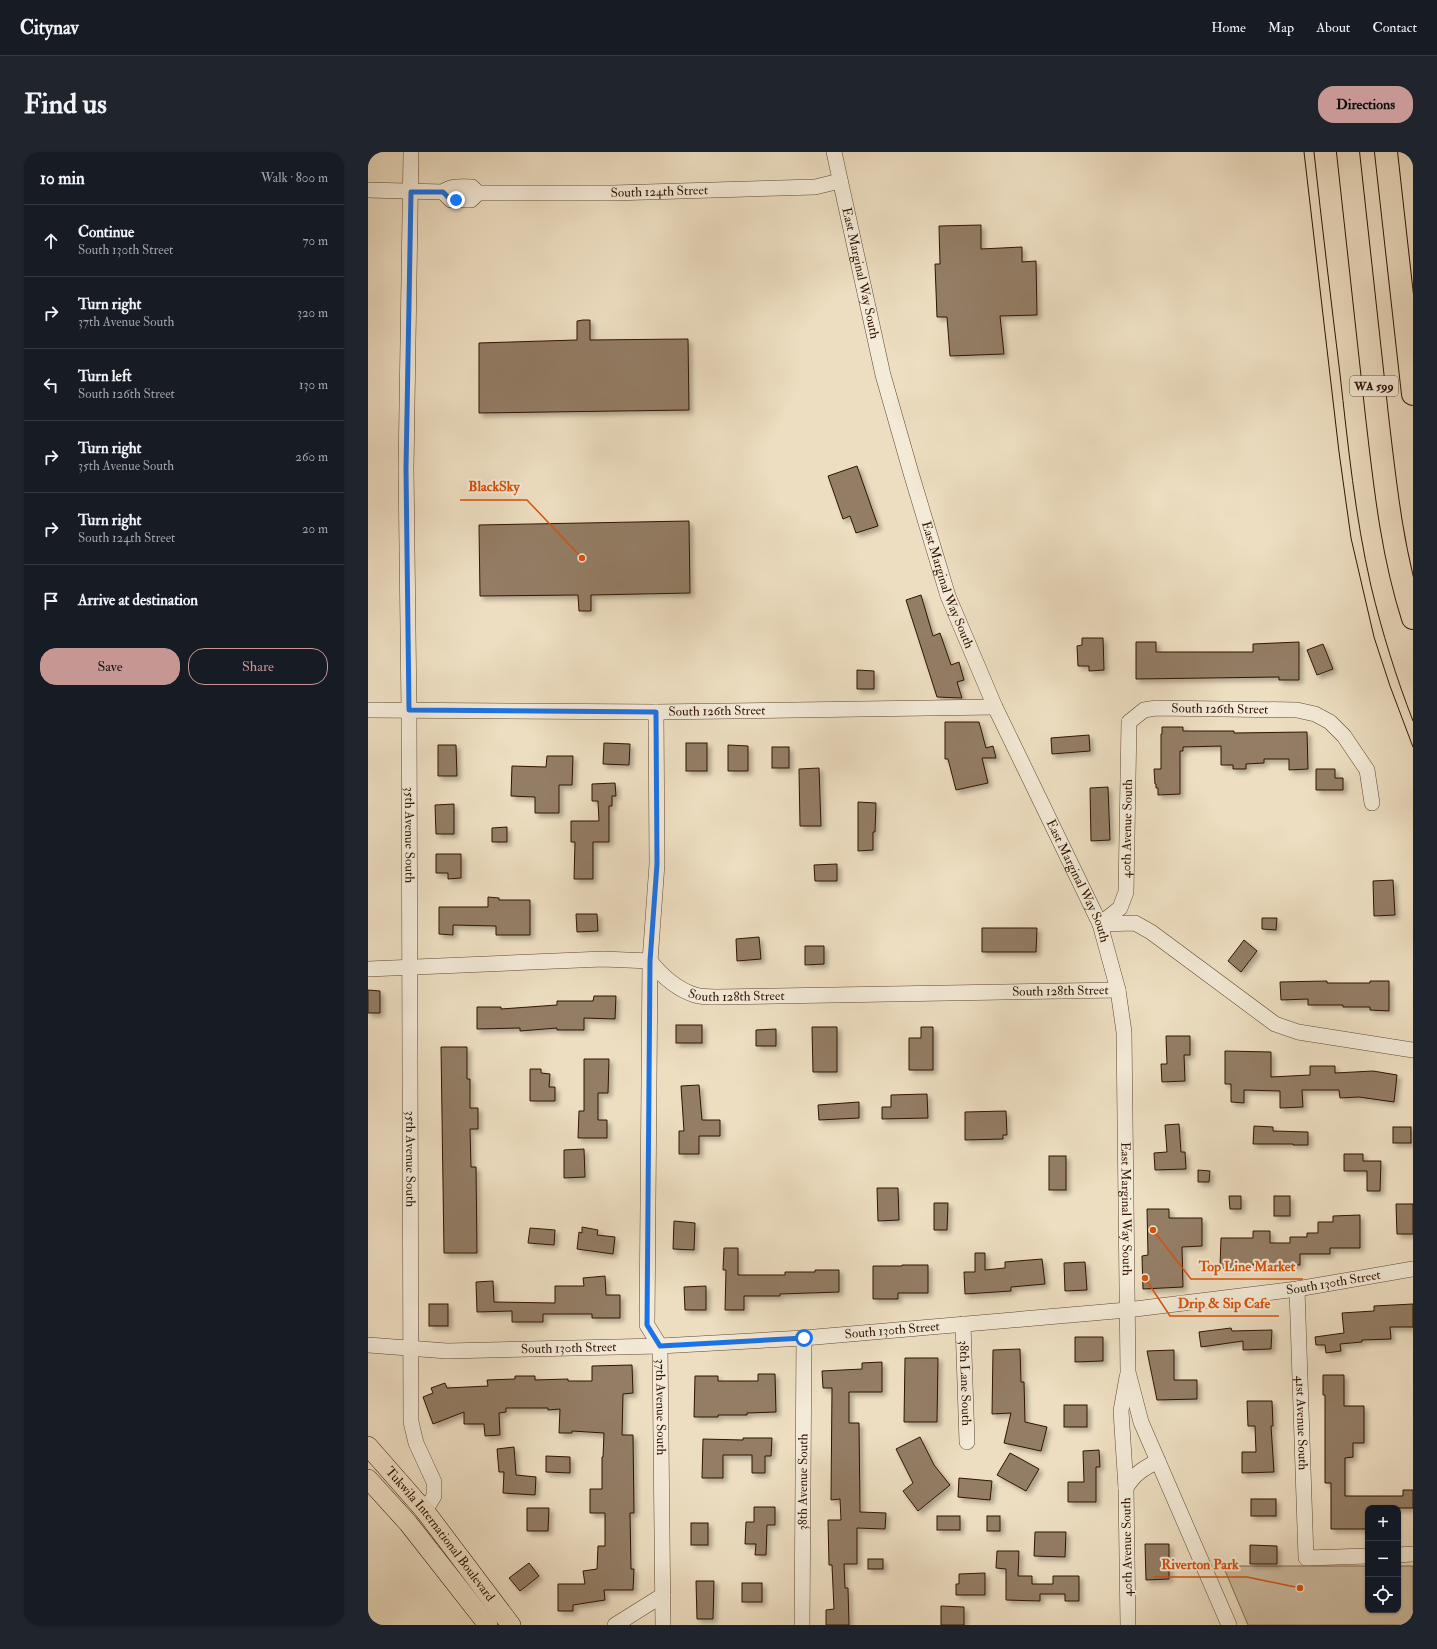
<!DOCTYPE html>
<html lang="en">
<head>
<meta charset="utf-8">
<style>
  body { margin:0; font-family:"IM FELL Double Pica",serif; background:#20242c; color:#f1f3f6 }
  .controls { position:absolute; right:12px; bottom:12px; display:grid; overflow:hidden; border-radius:8px; box-shadow:0 1px 3px #0004 }
  .controls button { width:36px; height:36px; display:grid; place-items:center; padding:0; border:0; border-bottom:1px solid #363941; background:#171b24; color:#f1f3f6; font:20px sans-serif }
  .stop { position:absolute; width:12px; height:12px; margin:-9px; border:3px solid #1a73e8; border-radius:50%; background:#fff }
  .stop.end { background:#1a73e8; border-color:#fff; box-shadow:0 1px 4px #0008 }
  .list { margin:0; padding:0; list-style:none }
  h2 { display:flex; justify-content:space-between; align-items:center; height:52px; margin:0; padding:0 16px; font-size:17px }
  h2 small { font-size:13px; font-weight:400; color:#9ea1a6 }
  .list li { display:grid; grid-template-columns:26px 1fr auto; gap:12px; align-items:center; box-sizing:border-box; height:72px; padding:0 16px; border-top:1px solid #363941 }
  .list b { display:block; font-size:15px; white-space:nowrap }
  .list p { margin:0; font-size:13px; white-space:nowrap; color:#9ea1a6 }
  .list em { font-size:13px; font-style:normal; color:#9ea1a6 }
  .actions { display:flex; gap:8px; padding:12px 16px }
  .actions a { flex:1; padding:9px 0; border:1px solid #c59692; border-radius:16px; text-align:center; font-size:14px; color:#c59692 }
  .actions .main { background:#c59692; color:#111 }
  .icon { flex:none; width:22px; height:22px; fill:none; stroke:currentColor; stroke-width:2; stroke-linecap:round; stroke-linejoin:round }
  .map { position:relative; flex:none; width:1045px; height:1473px; overflow:hidden; border-radius:16px }
  header { display:flex; align-items:center; gap:24px; box-sizing:border-box; height:56px; padding:0 20px; background:#171b24; border-bottom:1px solid #363941 }
  header strong { font-size:19px }
  nav { display:flex; gap:22px; margin-inline-start:auto; font-size:14px }
  .intro { display:flex; align-items:center; justify-content:space-between; box-sizing:border-box; height:96px; padding:0 24px }
  h1 { margin:0; font-size:28px }
  .button { padding:10px 18px; border-radius:16px; background:#c59692; color:#111; font-size:14px; font-weight:700 }
  main { display:flex; gap:24px; padding:0 24px }
  aside { flex:1; background:#171b24; border-radius:16px; box-shadow:0 1px 3px #0004 }
  .map>svg:first-child { display:block }
  .green { fill:#cdbca1; stroke:#7f6852 }
  .building { fill:#937d65; stroke:#311402; filter:url(#shadow) }
  .lines { fill:none; stroke-linecap:round; stroke-linejoin:round }
  .minor-casing { stroke:#604632; stroke-width:16 }
  .major-casing { stroke:#311402; stroke-width:20 }
  .highway-casing { stroke:#311402; stroke-width:24 }
  .minor { stroke:#f3ead7; stroke-width:15 }
  .major { stroke:#eddec1; stroke-width:19 }
  .highway { stroke:#eddec1; stroke-width:22 }
  .tram { stroke:#311402; stroke-width:1 }
  .route { stroke:#1a73e8; stroke-width:5 }
  .labels { text-anchor:middle; dominant-baseline:central; stroke-width:4; stroke-linejoin:round; paint-order:stroke }
  .shield { fill:#f3ead7; stroke:#6b5442; stroke-width:1 }
  .shield-label { font-size:12px; font-weight:bold; fill:#311402 }
  .street-label { font-size:13px; fill:#311402; stroke:#f3ead7 }
  .leader { fill:none; stroke:#d6520b; stroke-width:1.5 }
  .callout-dot { fill:#d6520b; stroke:#f3ead7; stroke-width:1.5 }
  .callout-label { font-size:14px; text-anchor:middle; font-weight:bold; fill:#d6520b; stroke:#f3ead7; stroke-width:4; stroke-linejoin:round; paint-order:stroke }
</style>
</head>
<body>
<header>
<strong>Citynav</strong>
<nav><a>Home</a><a>Map</a><a>About</a><a>Contact</a></nav>
</header>
<div class="intro"><h1>Find us</h1><a class="button">Directions</a></div>
<main>
<aside>
<h2>10 min<small>Walk · 800 m</small></h2>
<ul class="list">
<li><svg class="icon" aria-label="ahead" viewBox="0 0 24 24"><path d="M12 20V5M6 11l6-6 6 6"/></svg><div><b>Continue</b><p>South 130th Street</p></div><em>70 m</em></li>
<li><svg class="icon" aria-label="right" viewBox="0 0 24 24"><path d="M7 20v-9h11M14 6l5 5-5 5"/></svg><div><b>Turn right</b><p>37th Avenue South</p></div><em>320 m</em></li>
<li><svg class="icon" aria-label="left" viewBox="0 0 24 24"><path d="M17 20v-9H6M10 6l-5 5 5 5"/></svg><div><b>Turn left</b><p>South 126th Street</p></div><em>130 m</em></li>
<li><svg class="icon" aria-label="right" viewBox="0 0 24 24"><path d="M7 20v-9h11M14 6l5 5-5 5"/></svg><div><b>Turn right</b><p>35th Avenue South</p></div><em>260 m</em></li>
<li><svg class="icon" aria-label="right" viewBox="0 0 24 24"><path d="M7 20v-9h11M14 6l5 5-5 5"/></svg><div><b>Turn right</b><p>South 124th Street</p></div><em>20 m</em></li>
<li><svg class="icon" aria-label="arrive" viewBox="0 0 24 24"><path d="M6 21V4h12l-3 4 3 4H6"/></svg><div><b>Arrive at destination</b></div></li>
</ul>
<div class="actions"><a class="main">Save</a><a>Share</a></div>
</aside>
<div class="map">
<svg width="1045" height="1473" viewBox="0 0 1045 1473">
  <defs>
    <filter id="shadow"><feDropShadow dx="3.5" dy="3.5" stdDeviation="2" flood-color="#0004"/></filter>
  </defs>
  <rect width="100%" height="100%" fill="#eddec1"/>
  <filter id="stains"><feTurbulence type="fractalNoise" baseFrequency=".005" numOctaves="4"/><feColorMatrix values="0 0 0 0 .2 0 0 0 0 .09 0 0 0 0 .02 0 0 0 .5 -.17"/></filter>
  <radialGradient id="worn" r=".72"><stop offset=".6" stop-color="#630" stop-opacity="0"/><stop offset="1" stop-color="#630" stop-opacity=".3"/></radialGradient>
  <path class="green" d="M855,1414H1000V1458H1030V1414H1045V1473H880Z"/>
  <g class="building">
    <path d="M613,73V97L654,95V110L668,109L669,163L632,164L636,202L582,204L579,165H569L567,112H572L571,74Z"/>
    <path d="M215,168H222V188L320,187L321,258L111,261V191L209,188V169Z"/>
    <path d="M489,314L510,374L488,381L482,364L475,367L460,324Z"/>
    <path d="M321,369L322,441L223,443V459H211L210,443L112,444L111,373Z"/>
    <path d="M553,443L565,484L572,481L583,513L591,510L596,528L589,530L594,546L569,545L538,448Z"/>
    <path d="M714,486H735L736,518L721,519V514H710L709,494L714,493Z"/>
    <path d="M768,490H788V500H885V492L931,490V528H911V525L768,527Z"/>
    <path d="M955,492L965,517L949,523L939,498Z"/>
    <path d="M489,518L506,519V537H489Z"/>
    <path d="M577,570H611L618,596L625,594L628,606H614L620,631L588,638L580,607H577Z"/>
    <path d="M794,575H815V579H866V581L939,580L940,617L921,618V607H896V611L878,612V617H865V613H853V594L815,595V599H812V642L790,643V636H788V632H787L786,617H793V582H794Z"/>
    <path d="M721,583L722,599L684,602L683,586Z"/>
    <path d="M236,591L262,592L261,613L235,612Z"/>
    <rect x="318" y="591" width="21" height="28"/>
    <path d="M70,593H88L89,624H70Z"/>
    <path d="M360,593L380,594V619H360Z"/>
    <rect x="404" y="595" width="17" height="21"/>
    <path d="M179,604H205L204,633H191V661H167V645L143,644L144,614L178,615Z"/>
    <path d="M451,616L453,674H432L431,617Z"/>
    <path d="M948,617H967V626H975V638H948Z"/>
    <path d="M247,631L248,644H244V654H241V690H225V727H206L207,690H203V669H231L230,649H224V632Z"/>
    <path d="M740,635L742,688L723,689L722,636Z"/>
    <path d="M490,650L508,651L507,680H505V698L490,699Z"/>
    <path d="M86,652V682H68L67,653Z"/>
    <path d="M139,675V690H124V676Z"/>
    <path d="M68,702H93V726L80,727V721H68Z"/>
    <path d="M469,712V729H447L446,713Z"/>
    <path d="M1025,728L1027,763L1006,764L1005,729Z"/>
    <path d="M120,745L131,746V748H162V783H128V774L85,773V783L71,782V755H120Z"/>
    <path d="M208,762H229L230,779L209,780Z"/>
    <path d="M894,766H909L908,778L894,777Z"/>
    <path d="M614,776H669L668,800H614Z"/>
    <path d="M391,785L393,807L369,809L368,787Z"/>
    <path d="M876,788L889,799L873,820L860,809Z"/>
    <path d="M437,794H456V812L437,813Z"/>
    <path d="M959,829V831H1002V829H1021V859L1002,858V855H975V853H940V847L913,848L912,830Z"/>
    <path d="M0,838L12,839V861H0Z"/>
    <path d="M226,844H248L247,867L216,866V878H189V876L152,879V876L109,877V855H133V857L189,853V849H225Z"/>
    <rect x="308" y="873" width="26" height="18"/>
    <path d="M444,875H469V920H445Z"/>
    <path d="M553,875H565V918H541V886H553Z"/>
    <path d="M408,877V894H388V878Z"/>
    <path d="M798,884H822V903H816L817,929L794,930L793,912H799Z"/>
    <path d="M73,895H99V927H102V956H110V977H102L103,1015H108L109,1101H76Z"/>
    <path d="M857,899L903,900V925L942,923V914H967V921L1005,919L1029,923L1026,950L991,945L972,946L971,938H934L935,955L912,956V939L876,938V951L863,950V932H857Z"/>
    <path d="M216,907H241L240,941H230V968H239V986H210L211,959H216Z"/>
    <path d="M162,917H173V921L182,922L181,935H187V949H162Z"/>
    <path d="M331,933L334,968H352V984H331V1002H311V979H316L313,934Z"/>
    <path d="M559,942L560,966L514,967V955H523V943Z"/>
    <path d="M491,950V966L451,968L450,953Z"/>
    <path d="M638,959L639,983H635V987L597,988V960Z"/>
    <path d="M811,972L813,1000H817L818,1017L787,1018L786,1001L799,1000L797,973Z"/>
    <path d="M886,974L905,975V979L940,980V993H925V992H885Z"/>
    <rect x="1025" y="975" width="18" height="16"/>
    <path d="M216,997L217,1025L196,1026V998Z"/>
    <path d="M976,1002H995V1009H1013L1012,1039H999V1019H976Z"/>
    <rect x="681" y="1004" width="17" height="34"/>
    <path d="M830,1018L842,1019L841,1030H830Z"/>
    <path d="M509,1036H530L531,1068L510,1069Z"/>
    <path d="M861,1044H873V1057H862Z"/>
    <rect x="906" y="1044" width="16" height="20"/>
    <path d="M566,1051H580L579,1078H566Z"/>
    <path d="M1028,1052H1045V1082H1029Z"/>
    <path d="M779,1057H801V1066H834V1094L814,1095L815,1135L775,1137L774,1104L780,1103Z"/>
    <path d="M992,1063V1096H962V1102H932V1113H870V1116H852L853,1086H885V1079H902V1091H922V1085H939V1081H950V1070H965V1064Z"/>
    <path d="M306,1069L327,1071L326,1098L305,1097Z"/>
    <path d="M214,1075L230,1078L229,1083L247,1085L245,1102L209,1097L211,1080L214,1081Z"/>
    <path d="M162,1076L187,1078L186,1093L160,1091Z"/>
    <path d="M356,1096H370V1123H417V1120H447V1118H471V1140L412,1142V1144H376V1158H357L358,1118H355Z"/>
    <path d="M607,1101H617V1118L637,1116V1110L674,1107L677,1132L643,1135V1139L597,1142L596,1120H607Z"/>
    <path d="M717,1110L719,1138L697,1139L696,1111Z"/>
    <path d="M534,1113H560V1141H530V1147H505V1114H534Z"/>
    <path d="M237,1124L238,1143H252V1166H224V1162H175V1170H144V1159L109,1160L108,1130L125,1129L126,1150L187,1151V1134H216L215,1126Z"/>
    <path d="M338,1134V1158H317L316,1135Z"/>
    <rect x="61" y="1152" width="19" height="22"/>
    <path d="M1045,1152V1175H1022L1023,1187L994,1188V1190L972,1192L973,1199L958,1201L957,1193H948L947,1185L976,1181L974,1161L1006,1159V1154Z"/>
    <path d="M863,1176L864,1179L904,1178L903,1197L875,1198V1189L833,1195L831,1180Z"/>
    <path d="M707,1185H735V1209L707,1210Z"/>
    <path d="M652,1197L653,1230H656L657,1270L679,1275L673,1299L636,1291L643,1261L624,1262L625,1198Z"/>
    <path d="M806,1198V1228H829V1247L789,1248L779,1199Z"/>
    <path d="M537,1206H570L569,1270H536Z"/>
    <path d="M514,1210V1240H481V1271H491L492,1360L518,1361L517,1377L489,1376V1412H476L477,1436H480L481,1473H458V1458L466,1457L464,1413H461L460,1368H473L472,1347L463,1348L464,1236H455L454,1219L494,1217V1211Z"/>
    <path d="M264,1213L265,1241L255,1242L254,1283H265L266,1361H262L263,1417H266L265,1438H236L237,1448L205,1453V1459H190V1432H217L215,1419L229,1417L230,1394H237V1361H222V1337H234V1305H235L236,1281L204,1279V1281H191L192,1257L180,1258V1256H138V1260L131,1261L132,1283L117,1284L116,1272H96V1260L65,1272L55,1245L65,1241L63,1236L77,1231L79,1236L120,1234L119,1228L147,1227V1224H167V1228L200,1227V1229H224V1214Z"/>
    <path d="M390,1222H407L408,1260L379,1261V1263H350V1265H326L327,1224H350V1229H390Z"/>
    <path d="M955,1223H976V1254H996V1291H985V1305L977,1306V1344H1035V1338H1045V1356H1000V1377H963V1331H957V1243H955Z"/>
    <path d="M879,1249H904L905,1274H903L906,1320L874,1321V1300H888L887,1274H880Z"/>
    <rect x="696" y="1253" width="23" height="22"/>
    <path d="M552,1285L566,1313L582,1333L550,1359L535,1339L545,1331L528,1297Z"/>
    <path d="M375,1286H404L403,1304H397V1321H384V1303H355V1326H334L335,1287L375,1288Z"/>
    <path d="M146,1295L148,1323L168,1325L167,1343L135,1341L136,1320H131L129,1297Z"/>
    <path d="M731,1298L732,1315H728V1350H700V1330H716L715,1299Z"/>
    <path d="M642,1301L671,1317L658,1339L629,1323Z"/>
    <path d="M178,1304L202,1305V1321L178,1320Z"/>
    <path d="M591,1326L624,1329L622,1348L590,1345Z"/>
    <rect x="883" y="1347" width="25" height="17"/>
    <path d="M386,1355H407V1373H399L398,1403H387L388,1392H377L378,1370H386Z"/>
    <path d="M159,1356H181L180,1379H159Z"/>
    <rect x="569" y="1364" width="23" height="14"/>
    <rect x="619" y="1364" width="13" height="15"/>
    <rect x="323" y="1371" width="17" height="22"/>
    <path d="M667,1380H698L697,1405L666,1404Z"/>
    <path d="M777,1392H801V1427L778,1428Z"/>
    <path d="M882,1393L909,1394V1412H882Z"/>
    <path d="M629,1399H651L650,1424H664V1432H685V1424H711V1449H697V1442H672V1449L638,1448V1417L628,1416Z"/>
    <rect x="500" y="1407" width="15" height="10"/>
    <path d="M161,1411L171,1424L152,1439L141,1426Z"/>
    <path d="M617,1421V1443H588V1432H591V1422Z"/>
    <path d="M328,1429H346L345,1467H329Z"/>
    <rect x="374" y="1431" width="20" height="19"/>
    <path d="M573,1454L596,1455V1473H573Z"/>
  </g>
  <g class="lines">
    <g class="minor-casing">
      <g id="minor">
        <path id="s1" d="M43,0L38,317L41,558L43,1270L48,1291L66,1330V1344L57,1359"/>
        <path id="s2" d="M466,0L515,223L543,321L580,444L627,555L732,772L750,838L756,880L760,1220L773,1270L861,1473"/>
        <path id="s3" d="M0,38L75,40C84,33 93,35 104,35L110,41H245L447,35L472,29"/>
        <path d="M75,40L83,48H103L110,41"/>
        <path id="s4" d="M0,558L288,560L627,555"/>
        <path id="s5" d="M288,560L289,712L282,809L279,1173L292,1194L295,1473"/>
        <path id="s6" d="M732,772L752,756L758,740L761,570L776,558L788,556L929,558L947,562L962,570L976,584L999,618L1004,651"/>
        <path d="M732,772L767,771L783,780L907,872L930,880L1045,898"/>
        <path id="s7" d="M0,817L235,807L282,809C294,824 308,837 327,843C333,845 342,845 349,845L750,838"/>
        <path id="s8" d="M929,1137L938,1406L1000,1404"/>
        <path id="s9" d="M595,1172L599,1290"/>
        <path id="s10" d="M0,1193L79,1199L292,1194L436,1186L759,1158L929,1137L1045,1117"/>
        <path d="M758,1336L753,1259L759,1225"/>
        <path d="M1030,1403L1045,1402"/>
        <path d="M247,1473L295,1443"/>
        <path id="s11" d="M434,1473L436,1186"/>
        <path d="M760,1473L758,1336C766,1322 776,1316 790,1309"/>
      </g>
    </g>
    <g class="major-casing">
      <g id="major">
        <path id="s12" d="M0,1294L57,1359L143,1473"/>
        <path d="M0,1327L40,1371L120,1473"/>
      </g>
    </g>
    <g class="highway-casing">
      <g id="highway">
        <path d="M980,0C989,88 999,176 1009,264C1017,332 1024,401 1045,466"/>
        <path d="M1018,0L1045,242"/>
      </g>
    </g>
    <use href="#minor" class="minor"/>
    <use href="#major" class="major"/>
    <use href="#highway" class="highway"/>
    <g class="tram">
      <path d="M936,0L971,300L983,386L1006,485L1022,534L1045,595"/>
      <path d="M946,0C954,74 963,148 972,222C980,293 987,364 1003,434C1014,480 1028,525 1045,569"/>
    </g>
  </g>
  <g class="lines">
    <path class="route" d="M88,48H83L75,40H43L38,317L41,558L288,560L289,712L282,809L279,1173L292,1194L436,1186"/>
  </g>
  <g class="labels">
    <rect class="shield" x="982" y="224" width="48" height="20" rx="3"/>
    <g class="shield-label">
      <text x="1006" y="234">WA 599</text>
    </g>
    <g class="street-label">
      <text stroke="none"><textPath href="#s3" startOffset="295">South 124th Street</textPath></text>
      <text stroke="none"><textPath href="#s2" startOffset="124">East Marginal Way South</textPath></text>
      <text stroke="none"><textPath href="#s2" startOffset="448">East Marginal Way South</textPath></text>
      <text stroke="none"><textPath href="#s6" startOffset="308">South 126th Street</textPath></text>
      <text stroke="none"><textPath href="#s4" startOffset="349">South 126th Street</textPath></text>
      <text stroke="none"><textPath href="#s6" startOffset="106">40th Avenue South</textPath></text>
      <text stroke="none"><textPath href="#s1" startOffset="683">35th Avenue South</textPath></text>
      <text stroke="none"><textPath href="#s2" startOffset="772">East Marginal Way South</textPath></text>
      <text stroke="none"><textPath href="#s7" startOffset="705">South 128th Street</textPath></text>
      <text stroke="none"><textPath href="#s7" startOffset="381">South 128th Street</textPath></text>
      <text stroke="none"><textPath href="#s1" startOffset="1007">35th Avenue South</textPath></text>
      <text stroke="none"><textPath href="#s2" startOffset="1108">East Marginal Way South</textPath></text>
      <text stroke="none"><textPath href="#s10" startOffset="969">South 130th Street</textPath></text>
      <text stroke="none"><textPath href="#s10" startOffset="525">South 130th Street</textPath></text>
      <text stroke="none"><textPath href="#s10" startOffset="201">South 130th Street</textPath></text>
      <text stroke="none"><textPath href="#s9" startOffset="59">38th Lane South</textPath></text>
      <text stroke="none"><textPath href="#s5" startOffset="699">37th Avenue South</textPath></text>
      <text stroke="none"><textPath href="#s8" startOffset="134">41st Avenue South</textPath></text>
      <text stroke="none"><textPath href="#s11" startOffset="143">38th Avenue South</textPath></text>
      <text stroke="none"><textPath href="#s12" startOffset="114">Tukwila International Boulevard</textPath></text>
      <text transform="translate(759 1395) rotate(-91)">40th Avenue South</text>
    </g>
  </g>
  <path class="leader" d="M214 406L159 348H92M785 1078L823 1127H935M777 1126L802 1164H911M932 1436L879 1425H785"/>
  <g class="callout-dot">
    <circle cx="214" cy="406" r="4"/>
    <circle cx="785" cy="1078" r="4"/>
    <circle cx="777" cy="1126" r="4"/>
    <circle cx="932" cy="1436" r="4"/>
  </g>
  <g class="callout-label">
    <text x="126" y="339">BlackSky</text>
    <text x="879" y="1119">Top Line Market</text>
    <text x="856" y="1156">Drip &amp; Sip Cafe</text>
    <text x="832" y="1417">Riverton Park</text>
  </g>
  <rect width="100%" height="100%" filter="url(#stains)"/>
  <rect width="100%" height="100%" fill="url(#worn)"/>
</svg>
<div class="controls">
<button>+</button>
<button>−</button>
<button><svg class="icon" aria-label="locate" viewBox="0 0 24 24"><circle cx="12" cy="12" r="6"/><path d="M12 2v4M12 18v4M2 12h4M18 12h4"/></svg></button>
</div>
<div class="stop" style="left:436px;top:1186px"></div>
<div class="stop end" style="left:88px;top:48px"></div>
</div>
</main>
</body>
</html>
